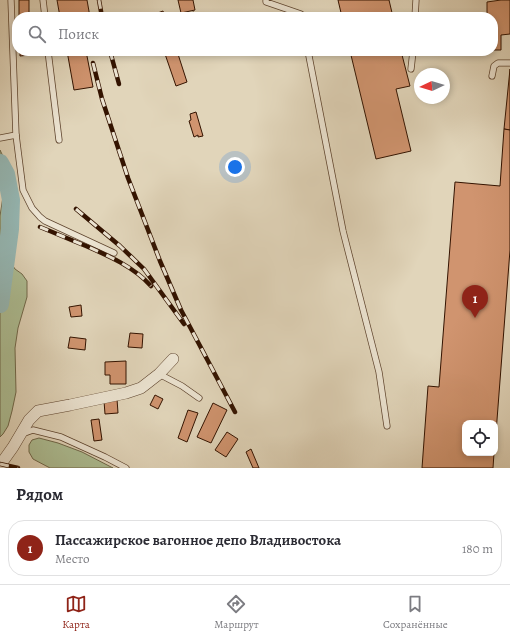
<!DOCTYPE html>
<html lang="ru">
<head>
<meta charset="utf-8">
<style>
  body { margin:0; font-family:Alegreya,serif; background:#f7f7f7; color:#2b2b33 }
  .controls { position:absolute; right:12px; bottom:12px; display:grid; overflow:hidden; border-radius:8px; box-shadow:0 2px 6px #0003 }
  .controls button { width:36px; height:36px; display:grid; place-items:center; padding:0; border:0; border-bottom:1px solid #e1e1e2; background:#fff; color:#2b2b33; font:20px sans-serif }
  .compass { position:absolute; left:414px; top:68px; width:36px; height:36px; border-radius:50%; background:#fff; box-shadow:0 2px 6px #0003; rotate:266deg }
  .you { position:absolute; left:235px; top:167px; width:14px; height:14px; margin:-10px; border:3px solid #fff; border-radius:50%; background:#1a73e8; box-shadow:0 0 0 6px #1a73e833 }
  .badge { display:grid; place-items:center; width:26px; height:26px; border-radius:50%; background:#8f2418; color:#fff; font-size:13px; font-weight:700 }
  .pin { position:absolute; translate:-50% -33px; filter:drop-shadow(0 1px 2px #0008) }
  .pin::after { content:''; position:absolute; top:21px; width:14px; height:12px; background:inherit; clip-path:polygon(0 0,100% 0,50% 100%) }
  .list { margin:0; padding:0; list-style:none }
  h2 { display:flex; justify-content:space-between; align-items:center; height:52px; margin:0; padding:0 16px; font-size:17px }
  h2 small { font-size:13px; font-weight:400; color:#7c7c81 }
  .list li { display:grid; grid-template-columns:26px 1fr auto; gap:12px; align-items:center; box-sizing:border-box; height:56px; margin:0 8px 8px; padding:0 8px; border:1px solid #e1e1e2; border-radius:16px }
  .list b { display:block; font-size:15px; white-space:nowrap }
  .list p { margin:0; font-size:13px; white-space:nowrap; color:#7c7c81 }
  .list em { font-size:13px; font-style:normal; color:#7c7c81 }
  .icon { flex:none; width:22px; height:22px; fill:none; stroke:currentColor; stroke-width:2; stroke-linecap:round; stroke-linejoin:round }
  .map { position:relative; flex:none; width:510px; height:468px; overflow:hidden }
  .search { position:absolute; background:#fff; box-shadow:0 2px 6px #0003; left:12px; right:12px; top:12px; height:44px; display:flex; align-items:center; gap:10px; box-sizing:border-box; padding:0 14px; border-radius:16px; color:#7c7c81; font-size:15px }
  .sheet { height:116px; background:#fff }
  nav { display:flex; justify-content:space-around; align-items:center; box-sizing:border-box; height:56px; border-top:1px solid #e1e1e2; background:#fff; font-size:11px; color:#7c7c81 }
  nav a { display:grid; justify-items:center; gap:2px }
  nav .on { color:#8f2418 }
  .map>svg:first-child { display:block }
  .green { fill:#adbe94; stroke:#70684a }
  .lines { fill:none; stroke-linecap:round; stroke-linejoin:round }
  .river { stroke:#95b8b5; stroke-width:18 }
  .building { fill:#d0946f; stroke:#331300 }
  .lane-casing { stroke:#5e442e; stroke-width:7 }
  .street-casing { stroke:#5e442e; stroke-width:12 }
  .lane { stroke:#ece4d2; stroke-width:5.5 }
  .street { stroke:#ece4d2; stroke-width:11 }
  .rail-casing { stroke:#331300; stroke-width:4.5 }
  .rail { stroke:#ece4d2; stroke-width:3; stroke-dasharray:9; stroke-linecap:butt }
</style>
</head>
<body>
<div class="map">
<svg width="510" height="468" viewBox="0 0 510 468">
  <rect width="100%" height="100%" fill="#e1d5ba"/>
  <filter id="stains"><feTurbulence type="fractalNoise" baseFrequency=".005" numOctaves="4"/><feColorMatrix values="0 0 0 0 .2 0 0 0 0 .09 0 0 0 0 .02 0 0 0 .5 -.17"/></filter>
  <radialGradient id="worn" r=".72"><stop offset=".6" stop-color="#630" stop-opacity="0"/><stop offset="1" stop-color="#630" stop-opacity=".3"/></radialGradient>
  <g class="green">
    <path d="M0,150L15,181L16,187L11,263L15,269L22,274L27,281V297L18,328L15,348L16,392L12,411L8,426L3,434L0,437V216L4,190V187L0,179Z"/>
    <path d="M39,438L58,443L82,452L113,468H50L33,459L29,452V445L32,440Z"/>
  </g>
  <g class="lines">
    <path class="river" d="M0,163L6,174L11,200L10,229L0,304"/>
  </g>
  <g class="building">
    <rect x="19" y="0" width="10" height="17"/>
    <path d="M57,0H87L90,17H60Z"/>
    <path d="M178,0H193L195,10L181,13Z"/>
    <path d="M338,0H389L393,17H342Z"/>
    <path d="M501,0H510V34L501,35V50H493V17H487V2Z"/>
    <path d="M163,11L165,17H156L155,14Z"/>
    <path d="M194,12L195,17H185L184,14Z"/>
    <path d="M20,51H30V55L20,56Z"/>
    <path d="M67,51H86L93,87L74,90Z"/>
    <path d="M167,51H177L187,82L176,86L165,54L168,53Z"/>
    <path d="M350,51H401L410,86L396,89L411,151L376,159Z"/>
    <path d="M510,69V130L504,129Z"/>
    <path d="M196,112L203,136L198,137V135L194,137L189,121L191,120L190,114Z"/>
    <path d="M504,129L510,130V250L495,446V423H465V453H494L493,468H422L428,386L439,387L455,182L500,186Z"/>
    <path d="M81,305L82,316L71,317L69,307Z"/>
    <path d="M130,333L143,334L142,348L128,347Z"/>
    <path d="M70,337L86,339L85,350L68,348Z"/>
    <path d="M126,361V384H110V375H105V362Z"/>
    <path d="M155,395L163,399L158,409L150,405Z"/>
    <path d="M117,399L118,413L105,414L104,401Z"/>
    <path d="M213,403L227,410L211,443L197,437Z"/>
    <path d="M188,410L198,413L187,442L178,438Z"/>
    <path d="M99,419L102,440L94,441L91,420Z"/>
    <path d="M227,432L238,439L226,457L215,450Z"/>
    <path d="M251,449L259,468H253L246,452Z"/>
  </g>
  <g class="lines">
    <g class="lane-casing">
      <g id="lane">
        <path d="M11,0L16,135L23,190L32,208L40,217L45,221L114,253"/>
        <path d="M43,0L45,17"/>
        <path d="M266,0V2L301,14L302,17"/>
        <path d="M415,17L416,0"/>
        <path d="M48,51L59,140"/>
        <path d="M308,51L343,231L379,372L387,426"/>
        <path d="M411,69L413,51"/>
        <path d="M492,76L494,66L498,63H510"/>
        <path d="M0,138L16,135"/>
        <path d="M159,374L182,386L199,398"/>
        <path d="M22,434L33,430L61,437L105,457L126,468"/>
      </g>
    </g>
    <g class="street-casing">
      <path id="street" d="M2,468L3,461L13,447L29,420L38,411L70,405L126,393L141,388L159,374L173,359"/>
    </g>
    <use href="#lane" class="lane"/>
    <use href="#street" class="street"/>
    <g class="rail-casing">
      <g id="rail">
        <path d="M99,0L102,17"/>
        <path d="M110,51L119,84"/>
        <path d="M93,63L102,99L128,178L160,261L181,310L235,412"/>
        <path d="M76,209L120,246L144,269L184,324"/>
        <path d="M40,227C55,233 71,240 86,246C109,256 134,267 151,286"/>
        <path d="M0,464L18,468"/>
      </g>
    </g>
    <use href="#rail" class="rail"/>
  </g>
  <rect width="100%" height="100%" filter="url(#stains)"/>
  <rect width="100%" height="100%" fill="url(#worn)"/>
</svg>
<div class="controls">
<button><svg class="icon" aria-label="locate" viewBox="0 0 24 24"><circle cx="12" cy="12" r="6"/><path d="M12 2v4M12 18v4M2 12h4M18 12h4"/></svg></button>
</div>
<svg class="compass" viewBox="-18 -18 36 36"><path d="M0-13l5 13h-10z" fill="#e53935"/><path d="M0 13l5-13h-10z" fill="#7c7c81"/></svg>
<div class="you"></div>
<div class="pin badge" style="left:475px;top:318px">1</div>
<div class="search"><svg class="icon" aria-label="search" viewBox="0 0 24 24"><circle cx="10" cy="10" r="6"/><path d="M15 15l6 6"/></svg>Поиск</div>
</div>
<section class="sheet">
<h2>Рядом<small></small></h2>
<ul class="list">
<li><span class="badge">1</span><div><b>Пассажирское вагонное депо Владивостока</b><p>Место</p></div><em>180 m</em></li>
</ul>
</section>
<nav>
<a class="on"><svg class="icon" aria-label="map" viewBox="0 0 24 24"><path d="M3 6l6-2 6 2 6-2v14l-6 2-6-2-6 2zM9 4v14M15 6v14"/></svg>Карта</a>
<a><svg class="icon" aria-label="directions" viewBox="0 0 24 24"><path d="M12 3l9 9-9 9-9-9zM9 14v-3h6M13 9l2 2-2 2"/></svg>Маршрут</a>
<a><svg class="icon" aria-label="saved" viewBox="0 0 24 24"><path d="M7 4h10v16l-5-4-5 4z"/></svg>Сохранённые</a>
</nav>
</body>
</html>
